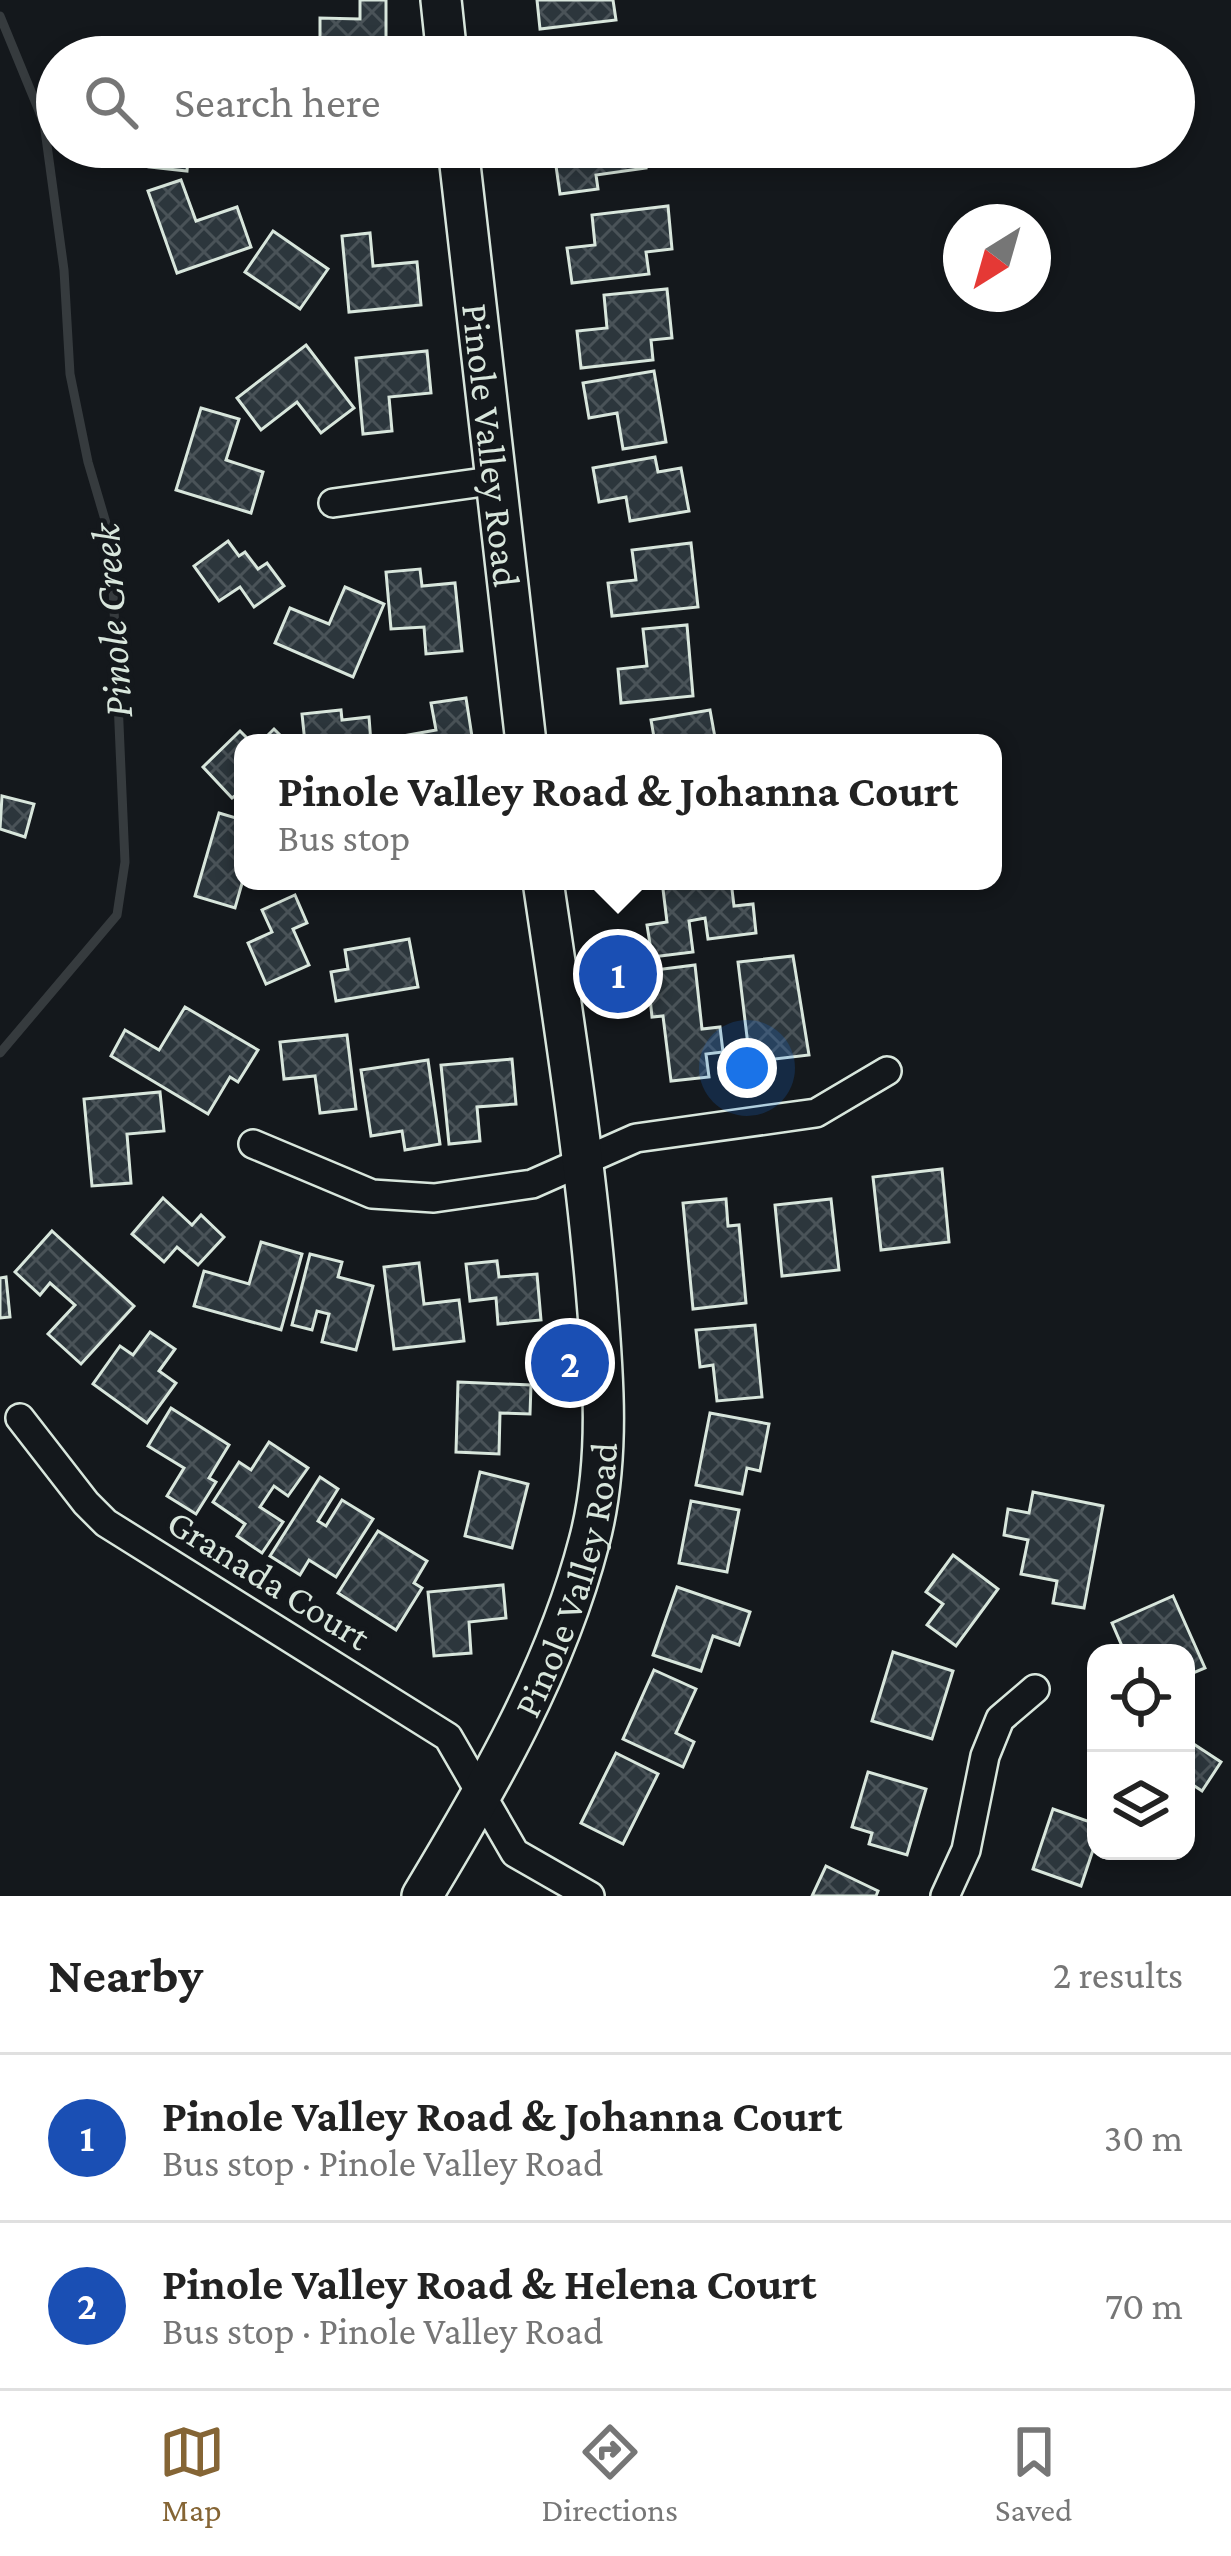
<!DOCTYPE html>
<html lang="en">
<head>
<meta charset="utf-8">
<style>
  body { margin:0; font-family:"Crimson Pro",serif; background:#f6f6f6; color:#222 }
  .controls { position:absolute; right:36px; bottom:36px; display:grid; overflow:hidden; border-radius:24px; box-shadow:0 6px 18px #0003 }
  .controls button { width:108px; height:108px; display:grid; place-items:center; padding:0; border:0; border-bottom:3px solid #e0e0e0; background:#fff; color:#222; font:60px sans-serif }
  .compass { position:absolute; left:943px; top:204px; width:108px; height:108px; border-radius:50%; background:#fff; box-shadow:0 6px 18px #0003; rotate:217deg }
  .you { position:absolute; left:747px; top:1068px; width:42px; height:42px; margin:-30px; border:9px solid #fff; border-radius:50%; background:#1a73e8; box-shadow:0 0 0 18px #1a73e833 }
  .badge { display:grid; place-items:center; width:78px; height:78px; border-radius:50%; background:#856535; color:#fff; font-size:39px; font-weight:700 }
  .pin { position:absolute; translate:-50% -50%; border:6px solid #fff; box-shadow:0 3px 12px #0006 }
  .popup { position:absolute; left:234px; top:734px; width:768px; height:156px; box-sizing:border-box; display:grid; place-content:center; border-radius:24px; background:#fff; filter:drop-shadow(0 3px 9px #0005); font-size:39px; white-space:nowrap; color:#767676 }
  .popup b { font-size:45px; color:#222 }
  .popup::after { content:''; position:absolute; left:50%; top:100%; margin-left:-24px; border:24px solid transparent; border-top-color:#fff }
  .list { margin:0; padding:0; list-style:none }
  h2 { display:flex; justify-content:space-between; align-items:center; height:156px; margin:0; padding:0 48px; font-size:51px }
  h2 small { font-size:39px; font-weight:400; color:#767676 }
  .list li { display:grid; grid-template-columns:78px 1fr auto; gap:36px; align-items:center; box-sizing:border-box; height:168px; padding:0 48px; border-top:3px solid #e0e0e0 }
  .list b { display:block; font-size:45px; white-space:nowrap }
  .list p { margin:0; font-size:39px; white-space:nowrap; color:#767676 }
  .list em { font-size:39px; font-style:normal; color:#767676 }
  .icon { flex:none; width:66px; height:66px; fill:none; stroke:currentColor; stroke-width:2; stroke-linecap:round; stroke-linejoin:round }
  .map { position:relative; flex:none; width:1231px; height:1896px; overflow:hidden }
  .search { position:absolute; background:#fff; box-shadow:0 6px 18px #0003; left:36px; right:36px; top:36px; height:132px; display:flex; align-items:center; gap:30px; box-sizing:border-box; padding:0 42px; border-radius:66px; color:#767676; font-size:45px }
  .sheet { height:492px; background:#fff }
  nav { display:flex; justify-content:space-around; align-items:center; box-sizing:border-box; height:168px; border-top:3px solid #e0e0e0; background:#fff; font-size:33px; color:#767676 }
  nav a { display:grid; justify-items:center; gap:6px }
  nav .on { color:#856535 }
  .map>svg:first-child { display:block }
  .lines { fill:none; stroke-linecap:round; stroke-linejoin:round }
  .stream { stroke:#363b3e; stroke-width:9 }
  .building { fill:url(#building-cross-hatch); stroke:#d8e6dc; stroke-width:3 }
  .street-casing { stroke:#d8e6dc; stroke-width:32 }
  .secondary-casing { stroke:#d8e6dc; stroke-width:44 }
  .street { stroke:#14181c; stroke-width:27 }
  .secondary { stroke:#14181c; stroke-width:39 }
  .labels { text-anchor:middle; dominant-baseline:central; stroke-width:9; stroke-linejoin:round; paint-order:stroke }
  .street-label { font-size:39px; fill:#d8e6dc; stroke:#14181c }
  .water-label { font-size:42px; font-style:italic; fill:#d8e6dc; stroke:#14181c }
</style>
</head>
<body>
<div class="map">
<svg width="1231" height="1896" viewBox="0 0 1231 1896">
  <defs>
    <pattern id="building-cross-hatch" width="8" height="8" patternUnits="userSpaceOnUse" patternTransform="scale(3)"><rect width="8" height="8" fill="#2c363c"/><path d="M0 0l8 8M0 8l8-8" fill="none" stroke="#4a5358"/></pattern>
  </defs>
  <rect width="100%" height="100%" fill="#14181c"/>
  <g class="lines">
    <path class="stream" d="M0,16L44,123L64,270L70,374L88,462L111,540L125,862L117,915L0,1053"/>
  </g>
  <g class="building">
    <path d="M360,0H386V57L320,56V18L360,19Z"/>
    <path d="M537,0H613L616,20L540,29Z"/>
    <path d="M615,39L617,57H545L544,47Z"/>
    <path d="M151,147H189L187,171L149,167Z"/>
    <path d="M584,147H643L646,168L596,175L598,189L560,194L555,159L585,156Z"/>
    <path d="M181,180L196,221L237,207L251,247L177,273L148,191Z"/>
    <path d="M668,206L672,249L646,252L649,274L572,283L567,248L595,245L592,215Z"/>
    <path d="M273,231L328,269L300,309L245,272Z"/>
    <path d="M370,233L373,266L417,262L421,305L349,312L342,236Z"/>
    <path d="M667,289L672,338L651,340L653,360L581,368L577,331L607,328L604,295Z"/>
    <path d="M306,345L354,408L321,433L297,402L261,430L237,398Z"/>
    <path d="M427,351L431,393L389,397L392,431L363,434L356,358Z"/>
    <path d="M654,371L666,442L623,449L617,413L589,418L583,383Z"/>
    <path d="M201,408L239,419L226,460L263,472L251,513L176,490Z"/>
    <path d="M655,457L658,472L681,468L689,511L630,521L626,497L599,502L593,468Z"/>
    <path d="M228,541L239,556L245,552L258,569L267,563L284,586L254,607L240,587L219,601L194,566Z"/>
    <path d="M691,543L698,607L612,616L608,583L636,580L632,550Z"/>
    <path d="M420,569L422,586L455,583L462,651L426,654L424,627L391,629L386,572Z"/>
    <path d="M345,587L384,604L353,677L275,643L290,608L329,624Z"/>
    <path d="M687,625L693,696L621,703L618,669L647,666L643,629Z"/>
    <path d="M466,698L473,743H405L403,736L436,730L431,703Z"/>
    <path d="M341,710L342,720L369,717L371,743H305L302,714Z"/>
    <path d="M710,710L716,743H655L651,720Z"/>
    <path d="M274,729L288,743H260Z"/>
    <path d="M240,731L252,743H243V790L232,798L203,767Z"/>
    <path d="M2,796L34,804L25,837L0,829Z"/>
    <path d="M219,813L243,820V880L235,908L195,896Z"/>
    <path d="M662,881H731L734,906L753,904L756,933L708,939L705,918L689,921L693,952L652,957L647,925L667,922Z"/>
    <path d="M295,895L307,923L293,929L309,965L266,984L248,943L272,932L262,910Z"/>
    <path d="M409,939L418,987L336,1001L331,972L348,969L345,950Z"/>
    <path d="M793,956L809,1055L750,1062L738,962Z"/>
    <path d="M695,965L702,1029L720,1027L723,1052L706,1054L709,1077L671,1081L663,1016L652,1017L647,971Z"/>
    <path d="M185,1007L258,1050L238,1082L230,1077L208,1114L111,1056L125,1030L159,1050Z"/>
    <path d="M347,1035L356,1109L320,1113L315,1076L284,1079L280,1042Z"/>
    <path d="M512,1059L516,1104L477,1107L480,1141L449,1144L441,1065Z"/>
    <path d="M428,1060L440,1144L405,1150L402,1131L371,1136L361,1070Z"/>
    <path d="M160,1092L164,1131L127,1134L131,1183L92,1186L84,1099Z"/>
    <path d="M942,1169L949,1242L881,1250L873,1177Z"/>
    <path d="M163,1198L192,1225L201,1215L224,1237L198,1265L177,1247L164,1262L132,1234Z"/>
    <path d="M726,1199L728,1226L739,1225L746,1303L693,1309L683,1203Z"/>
    <path d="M831,1199L839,1270L782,1276L775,1205Z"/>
    <path d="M52,1231L134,1306L81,1364L48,1334L75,1305L50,1283L40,1295L15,1272Z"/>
    <path d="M261,1242L302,1254L281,1330L194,1306L204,1271L249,1284Z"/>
    <path d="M310,1254L342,1262L338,1277L373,1286L356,1350L322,1342L329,1314L317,1311L312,1330L292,1325Z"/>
    <path d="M497,1261L499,1277L537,1274L541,1320L498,1324L496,1298L470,1301L466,1264Z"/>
    <path d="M419,1263L424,1304L459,1300L464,1341L394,1349L384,1267Z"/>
    <path d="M6,1277L10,1317L0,1318V1278Z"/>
    <path d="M755,1325L762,1397L717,1401L713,1365L700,1367L696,1330Z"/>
    <path d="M150,1332L175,1349L159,1371L176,1383L147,1423L93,1384L120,1346L133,1355Z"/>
    <path d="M458,1382L531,1385L530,1414L500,1413L499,1454L456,1452Z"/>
    <path d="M171,1408L229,1445L209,1478L216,1482L196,1514L167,1496L184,1468L148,1446Z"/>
    <path d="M710,1413L769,1424L760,1471L747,1468L742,1494L696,1485Z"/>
    <path d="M269,1442L308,1468L288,1496L274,1486L260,1507L283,1522L262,1553L237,1536L245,1524L213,1502L239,1462L251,1470Z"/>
    <path d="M480,1472L528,1484L512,1548L465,1536Z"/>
    <path d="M320,1477L338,1489L318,1521L326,1526L342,1500L373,1519L336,1577L309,1560L300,1575L270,1556Z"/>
    <path d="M1033,1492L1103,1506L1084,1608L1053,1603L1057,1581L1021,1574L1028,1540L1004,1535L1008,1509L1029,1513Z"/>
    <path d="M691,1501L739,1510L727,1572L679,1563Z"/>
    <path d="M378,1531L427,1561L414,1583L422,1588L396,1630L338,1593Z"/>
    <path d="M953,1555L998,1589L956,1646L927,1625L943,1604L926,1592Z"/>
    <path d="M503,1585L506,1618L469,1622L471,1653L434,1656L428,1592Z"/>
    <path d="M677,1587L750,1612L739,1645L713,1636L701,1671L653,1655Z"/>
    <path d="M1173,1596L1205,1668L1186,1676V1653H1125L1112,1623Z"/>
    <path d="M893,1652L953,1671L932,1739L872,1721Z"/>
    <path d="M654,1670L696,1689L676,1733L694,1742L683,1767L623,1739Z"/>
    <path d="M1186,1739L1221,1762L1202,1791L1190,1783L1186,1789Z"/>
    <path d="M616,1753L658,1774L623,1844L581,1823Z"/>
    <path d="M868,1772L926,1789L907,1855L869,1844L872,1833L852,1827Z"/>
    <path d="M1053,1809L1096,1824V1841L1081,1886L1033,1869Z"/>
    <path d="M826,1866L878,1891L876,1896H812Z"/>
  </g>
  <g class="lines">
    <g class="street-casing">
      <g id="street">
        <path d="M309,152L346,147"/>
        <path d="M333,503L498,480"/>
        <path d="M253,1144L372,1194L434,1198L532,1184L636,1138L816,1113L887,1071"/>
        <path d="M20,1418L86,1503L106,1523L448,1737L515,1853L590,1896"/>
        <path d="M945,1896L966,1850L985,1756L1000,1719L1035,1689"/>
      </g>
    </g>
    <g class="secondary-casing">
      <g id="secondary">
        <path d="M441,0L447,57"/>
        <path id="s1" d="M458,147L526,743"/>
        <path id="s2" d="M422,1896C489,1785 556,1669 589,1542C611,1460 603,1371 596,1288C584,1151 563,1017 543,881"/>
      </g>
    </g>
    <use href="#street" class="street"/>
    <use href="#secondary" class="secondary"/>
  </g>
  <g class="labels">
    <g class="street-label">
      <text stroke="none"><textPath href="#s1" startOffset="300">Pinole Valley Road</textPath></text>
      <text transform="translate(269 1579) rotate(32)">Granada Court</text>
      <text stroke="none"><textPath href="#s2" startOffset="351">Pinole Valley Road</textPath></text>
    </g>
    <g class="water-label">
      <text transform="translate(111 621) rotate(-94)">Pinole Creek</text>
    </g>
  </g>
</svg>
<div class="controls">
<button><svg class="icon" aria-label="locate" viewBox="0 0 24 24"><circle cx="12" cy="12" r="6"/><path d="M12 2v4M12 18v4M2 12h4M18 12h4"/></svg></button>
<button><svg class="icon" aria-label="layers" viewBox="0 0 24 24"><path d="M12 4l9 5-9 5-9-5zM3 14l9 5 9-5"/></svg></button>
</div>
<svg class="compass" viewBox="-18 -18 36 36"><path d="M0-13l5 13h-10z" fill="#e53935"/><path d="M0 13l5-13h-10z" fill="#767676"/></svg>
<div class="you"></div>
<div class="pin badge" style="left:618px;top:974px;background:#1a4fb4">1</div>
<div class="popup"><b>Pinole Valley Road &amp; Johanna Court</b>Bus stop</div>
<div class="pin badge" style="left:570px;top:1363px;background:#1a4fb4">2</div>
<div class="search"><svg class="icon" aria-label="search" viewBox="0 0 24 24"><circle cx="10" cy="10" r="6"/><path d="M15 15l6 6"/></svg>Search here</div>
</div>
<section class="sheet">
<h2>Nearby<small>2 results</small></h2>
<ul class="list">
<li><span class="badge" style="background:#1a4fb4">1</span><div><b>Pinole Valley Road &amp; Johanna Court</b><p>Bus stop · Pinole Valley Road</p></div><em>30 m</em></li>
<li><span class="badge" style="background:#1a4fb4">2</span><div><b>Pinole Valley Road &amp; Helena Court</b><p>Bus stop · Pinole Valley Road</p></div><em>70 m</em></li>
</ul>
</section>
<nav>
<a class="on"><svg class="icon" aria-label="map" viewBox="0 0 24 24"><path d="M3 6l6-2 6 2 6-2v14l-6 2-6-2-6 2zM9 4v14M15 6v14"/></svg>Map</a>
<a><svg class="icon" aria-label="directions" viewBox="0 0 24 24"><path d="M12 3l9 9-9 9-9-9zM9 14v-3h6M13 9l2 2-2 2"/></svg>Directions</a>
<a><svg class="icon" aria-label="saved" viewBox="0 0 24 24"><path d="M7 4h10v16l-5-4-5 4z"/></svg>Saved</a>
</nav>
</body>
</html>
